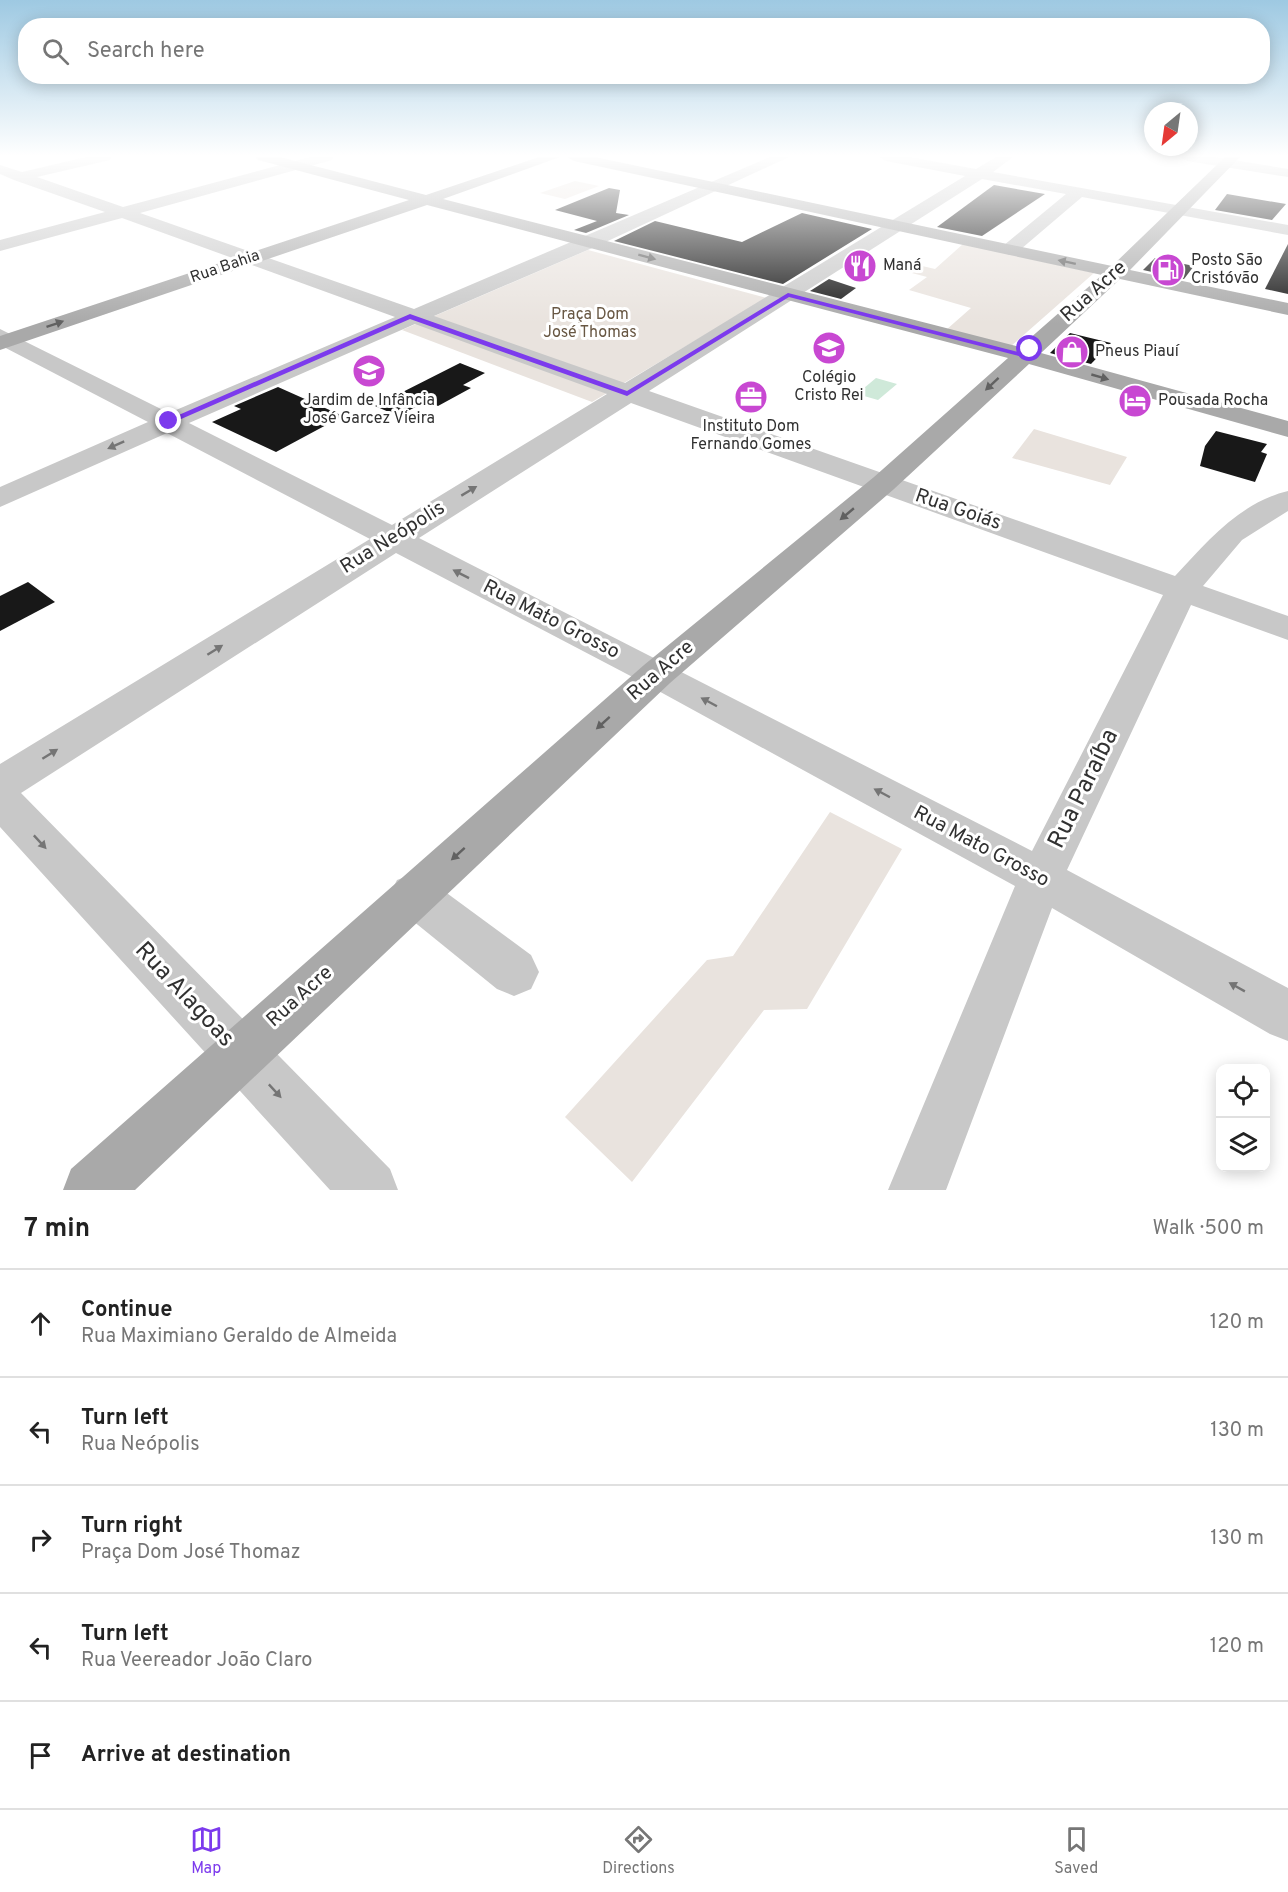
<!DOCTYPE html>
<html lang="en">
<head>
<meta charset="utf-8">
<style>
  body { margin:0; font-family:Overpass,sans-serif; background:#f6f6f6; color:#222 }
  .controls { position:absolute; right:18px; bottom:18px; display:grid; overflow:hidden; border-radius:12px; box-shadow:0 3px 15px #0003 }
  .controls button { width:54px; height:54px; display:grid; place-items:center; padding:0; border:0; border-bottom:2px solid #e0e0e0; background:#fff; color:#222; font:30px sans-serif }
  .compass { position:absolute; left:1144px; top:102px; width:54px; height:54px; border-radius:50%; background:#fff; box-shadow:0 3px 15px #0003; rotate:209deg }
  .stop { position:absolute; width:18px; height:18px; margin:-14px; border:4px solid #7c3aed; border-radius:50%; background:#fff }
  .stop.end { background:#7c3aed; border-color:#fff; box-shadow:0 2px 6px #0008 }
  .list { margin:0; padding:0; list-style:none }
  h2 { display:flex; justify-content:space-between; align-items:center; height:78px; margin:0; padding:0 24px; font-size:26px }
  h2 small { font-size:20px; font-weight:400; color:#767676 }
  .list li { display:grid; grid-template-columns:39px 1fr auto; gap:18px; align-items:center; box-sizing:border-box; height:108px; padding:0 24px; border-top:2px solid #e0e0e0 }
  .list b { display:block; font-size:22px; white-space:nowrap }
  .list p { margin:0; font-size:20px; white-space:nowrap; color:#767676 }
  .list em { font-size:20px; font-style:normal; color:#767676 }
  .icon { flex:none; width:33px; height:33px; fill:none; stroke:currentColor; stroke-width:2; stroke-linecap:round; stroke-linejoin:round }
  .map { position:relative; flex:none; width:1288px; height:1190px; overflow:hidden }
  .search { position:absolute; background:#fff; box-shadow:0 3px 15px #0003; left:18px; right:18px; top:18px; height:66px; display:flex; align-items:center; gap:15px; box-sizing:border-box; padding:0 21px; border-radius:24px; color:#767676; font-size:22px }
  .sheet { height:618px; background:#fff }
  nav { display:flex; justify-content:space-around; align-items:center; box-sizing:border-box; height:84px; border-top:2px solid #e0e0e0; background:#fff; font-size:16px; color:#767676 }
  nav a { display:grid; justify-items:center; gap:3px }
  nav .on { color:#7c3aed }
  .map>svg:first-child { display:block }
  .green { fill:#e9e3de }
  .water { fill:#cfe9d9 }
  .building { fill:#181818 }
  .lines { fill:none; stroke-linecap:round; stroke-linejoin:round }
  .minor { fill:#c8c8c8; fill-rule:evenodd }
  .major { fill:#a9a9a9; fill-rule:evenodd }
  .oneway { fill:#616161 }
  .oneway2 { fill:#757575 }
  .route { fill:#7c3aed }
  .labels { text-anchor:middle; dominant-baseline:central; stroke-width:6; stroke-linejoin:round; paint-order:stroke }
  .far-poi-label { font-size:16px; fill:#313131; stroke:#fff; text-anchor:start }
  .far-street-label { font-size:16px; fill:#313131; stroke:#fff }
  .far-park-label { font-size:16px; fill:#685743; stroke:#fff }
  .street-label { font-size:20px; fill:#313131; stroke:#fff }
  .near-street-label { font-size:24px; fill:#313131; stroke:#fff }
</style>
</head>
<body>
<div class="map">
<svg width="1288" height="1190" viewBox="0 0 1288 1190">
  <rect width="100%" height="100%" fill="#fff"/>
  <g class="green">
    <path d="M575,181L599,186L565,199L540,193Z"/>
    <path d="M963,244L1094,273L1010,347L946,330L971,308L909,290L927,277L908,272L918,265L935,269Z"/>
    <path d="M588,250L767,298L592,402L402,330Z"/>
    <path d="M1034,429L1127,457L1110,485L1012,458Z"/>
    <path d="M830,812L902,849L807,1009L764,1010L632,1182L565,1117L707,960L733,956Z"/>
  </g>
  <path class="water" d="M876,378L897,384L878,400L857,394Z"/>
  <g class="building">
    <path d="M994,185L1045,194L982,236L937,227Z"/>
    <path d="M609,188L620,190L616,213L629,215L586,233L574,230L597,221L555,210Z"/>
    <path d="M1227,194L1286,204L1272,220L1215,210Z"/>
    <path d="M802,213L872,229L783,284L614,241L655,221L742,242Z"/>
    <path d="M1288,244V294L1265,289Z"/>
    <path d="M1155,258L1194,266L1184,279L1143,270Z"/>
    <path d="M829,279L856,288L841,299L810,291Z"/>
    <path d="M1070,333L1111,343L1091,364L1050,353Z"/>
    <path d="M460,363L485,373L463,385L471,388L438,406L427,401L398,416L375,406Z"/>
    <path d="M278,387L343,416L276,452L212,422L241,409L234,406Z"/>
    <path d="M1216,431L1267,444L1261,452L1267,454L1255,482L1200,466L1205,446Z"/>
    <path d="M28,582L55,602L0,631V596Z"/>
  </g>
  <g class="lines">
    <g class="minor">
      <path d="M86,157H112L110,160L37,177L123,207L310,157H334L332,160L140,213L414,309L770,157H789L597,246L434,316L625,383L965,176L886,161L879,157H910L976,169L996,157H1013L993,172L1288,225V235L1082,197L1015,254L1009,255L1000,250L1003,246L1066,194L982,179L649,391L1175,576C1208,541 1239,503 1288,491V511L1242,540L1203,586L1288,616V640L1191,605L1067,870L1288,988V1041L1270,1034L1052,908L946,1190H888L1015,886L644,683L396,553L21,793L390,1169L398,1190H330L0,827V764L370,539L167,433L0,507V487L148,422L0,345V329L169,413L395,317L122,218L0,251V240L105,212L14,180L0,174V165L22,172ZM415,324L607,394L392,525L189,423ZM631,403L1163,595L1032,851L419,538Z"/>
      <path d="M1180,157H1215L1288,169V177L1187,161Z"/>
      <path d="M413,874L429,880L531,955L539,972L531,989L514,996L497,989L397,908L390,894L397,880Z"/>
    </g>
    <path class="major" d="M256,157H280L426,195L539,157H560L443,199L1020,347L1102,275L574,161L567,157H595L1112,266L1225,157H1240L1130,270L1288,303V315L1120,279L1041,353L1288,421V437L1029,364L894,489L670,683L135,1190H63L71,1169L644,665L874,477L1008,358L427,205L0,350V336L409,200L258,160Z"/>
  </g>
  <defs><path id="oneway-solid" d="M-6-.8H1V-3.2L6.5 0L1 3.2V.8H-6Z" transform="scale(1.5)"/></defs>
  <g class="oneway">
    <use href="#oneway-solid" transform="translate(647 257) rotate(15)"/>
    <use href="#oneway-solid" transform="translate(1067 262) rotate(-168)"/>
    <use href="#oneway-solid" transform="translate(55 324) rotate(-19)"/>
    <use href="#oneway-solid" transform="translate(1100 377) rotate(16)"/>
    <use href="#oneway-solid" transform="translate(992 384) rotate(137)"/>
    <use href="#oneway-solid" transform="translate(847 514) rotate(140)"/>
    <use href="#oneway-solid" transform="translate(603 723) rotate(138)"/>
    <use href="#oneway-solid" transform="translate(458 854) rotate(138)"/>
  </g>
  <g class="oneway2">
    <use href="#oneway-solid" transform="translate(116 445) rotate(156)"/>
    <use href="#oneway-solid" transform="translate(469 491) rotate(-31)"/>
    <use href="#oneway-solid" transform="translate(461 574) rotate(-153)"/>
    <use href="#oneway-solid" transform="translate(215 650) rotate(-32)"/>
    <use href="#oneway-solid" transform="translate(709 702) rotate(-152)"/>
    <use href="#oneway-solid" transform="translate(50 754) rotate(-32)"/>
    <use href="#oneway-solid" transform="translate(882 793) rotate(-152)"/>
    <use href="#oneway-solid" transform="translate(40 842) rotate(47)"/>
    <use href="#oneway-solid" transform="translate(1237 987) rotate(-151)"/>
    <use href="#oneway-solid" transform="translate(275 1091) rotate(47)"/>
  </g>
  <linearGradient id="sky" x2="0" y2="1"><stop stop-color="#9ec9e2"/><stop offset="0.48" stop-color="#fff"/><stop offset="1" stop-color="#fff" stop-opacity="0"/></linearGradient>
  <rect width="1288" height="324" fill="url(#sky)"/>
  <path class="route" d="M788,293L1022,353L1028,348L1033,349L1023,357L789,297L627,396L410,319L172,423L165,421L410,314L627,391Z"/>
  <defs>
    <g id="restaurant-disc" transform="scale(1.725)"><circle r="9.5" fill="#c848d2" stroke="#fff"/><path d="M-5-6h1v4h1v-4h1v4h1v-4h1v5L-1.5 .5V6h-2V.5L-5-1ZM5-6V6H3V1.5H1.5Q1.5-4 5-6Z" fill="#fff"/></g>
    <g id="fuel-disc" transform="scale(1.725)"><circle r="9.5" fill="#c848d2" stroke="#fff"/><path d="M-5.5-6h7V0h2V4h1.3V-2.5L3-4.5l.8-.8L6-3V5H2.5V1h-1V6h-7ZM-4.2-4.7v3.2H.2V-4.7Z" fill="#fff"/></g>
    <g id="school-disc" transform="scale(1.725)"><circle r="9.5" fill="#c848d2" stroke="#fff"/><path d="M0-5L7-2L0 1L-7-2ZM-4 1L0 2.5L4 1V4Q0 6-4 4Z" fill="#fff"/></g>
    <g id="shop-disc" transform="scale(1.725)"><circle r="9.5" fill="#c848d2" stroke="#fff"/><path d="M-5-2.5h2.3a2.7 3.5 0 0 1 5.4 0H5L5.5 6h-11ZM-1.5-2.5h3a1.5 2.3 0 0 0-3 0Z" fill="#fff"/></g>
    <g id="office-disc" transform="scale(1.725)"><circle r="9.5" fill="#c848d2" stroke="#fff"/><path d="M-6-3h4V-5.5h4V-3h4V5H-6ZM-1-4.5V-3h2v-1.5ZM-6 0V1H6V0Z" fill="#fff"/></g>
    <g id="hotel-disc" transform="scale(1.725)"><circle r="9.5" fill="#c848d2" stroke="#fff"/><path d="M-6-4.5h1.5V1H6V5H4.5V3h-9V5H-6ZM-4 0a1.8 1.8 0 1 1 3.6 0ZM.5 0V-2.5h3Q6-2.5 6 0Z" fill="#fff"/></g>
  </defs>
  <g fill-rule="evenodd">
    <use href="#restaurant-disc" x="860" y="266"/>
    <use href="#fuel-disc" x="1168" y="270"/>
    <use href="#school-disc" x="829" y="348"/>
    <use href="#shop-disc" x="1072" y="352"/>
    <use href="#school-disc" x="369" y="371"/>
    <use href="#office-disc" x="751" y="397"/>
    <use href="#hotel-disc" x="1135" y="401"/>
  </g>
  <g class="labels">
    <g class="far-poi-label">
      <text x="1191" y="261">Posto São<tspan x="1191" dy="18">Cristóvão</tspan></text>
      <text x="883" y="266">Maná</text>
      <text x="1095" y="352">Pneus Piauí</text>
      <text x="829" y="378" text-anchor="middle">Colégio<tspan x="829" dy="18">Cristo Rei</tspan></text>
      <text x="369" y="401" text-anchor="middle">Jardim de Infância<tspan x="369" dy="18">José Garcez Vieira</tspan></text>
      <text x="1158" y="401">Pousada Rocha</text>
      <text x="751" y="427" text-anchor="middle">Instituto Dom<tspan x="751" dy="18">Fernando Gomes</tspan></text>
    </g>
    <g class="far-street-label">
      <text transform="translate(225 267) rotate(-19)">Rua Bahia</text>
    </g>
    <g class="far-park-label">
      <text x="590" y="315">Praça Dom<tspan x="590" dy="18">José Thomas</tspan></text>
    </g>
    <g class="street-label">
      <text transform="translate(1094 292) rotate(-42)">Rua Acre</text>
      <text transform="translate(958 510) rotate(19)">Rua Goiás</text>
      <text transform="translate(393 538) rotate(-32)">Rua Neópolis</text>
      <text transform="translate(551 620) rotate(27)">Rua Mato Grosso</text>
      <text transform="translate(661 671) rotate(-41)">Rua Acre</text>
      <text transform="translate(981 847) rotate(28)">Rua Mato Grosso</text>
      <text transform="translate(300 997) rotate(-42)">Rua Acre</text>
    </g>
    <g class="near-street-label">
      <text transform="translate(1084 789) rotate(-64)">Rua Paraíba</text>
      <text transform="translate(184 995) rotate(47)">Rua Alagoas</text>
    </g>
  </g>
</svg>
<div class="controls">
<button><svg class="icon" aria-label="locate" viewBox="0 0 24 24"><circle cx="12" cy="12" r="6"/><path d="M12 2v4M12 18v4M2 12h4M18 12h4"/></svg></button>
<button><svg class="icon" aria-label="layers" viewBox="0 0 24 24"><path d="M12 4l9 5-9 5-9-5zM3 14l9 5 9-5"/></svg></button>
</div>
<svg class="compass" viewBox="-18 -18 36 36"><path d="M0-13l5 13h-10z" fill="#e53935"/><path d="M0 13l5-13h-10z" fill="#767676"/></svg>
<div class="stop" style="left:1030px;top:349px"></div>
<div class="stop end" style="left:169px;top:421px"></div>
<div class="search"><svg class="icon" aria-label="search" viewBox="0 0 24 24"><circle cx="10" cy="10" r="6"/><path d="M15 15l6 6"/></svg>Search here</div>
</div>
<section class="sheet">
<h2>7 min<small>Walk · 500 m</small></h2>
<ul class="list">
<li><svg class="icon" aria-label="ahead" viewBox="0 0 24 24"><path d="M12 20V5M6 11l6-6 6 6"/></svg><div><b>Continue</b><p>Rua Maximiano Geraldo de Almeida</p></div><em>120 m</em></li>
<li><svg class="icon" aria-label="left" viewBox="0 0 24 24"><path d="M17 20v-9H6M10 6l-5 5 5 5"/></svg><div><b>Turn left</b><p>Rua Neópolis</p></div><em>130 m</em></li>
<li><svg class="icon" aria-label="right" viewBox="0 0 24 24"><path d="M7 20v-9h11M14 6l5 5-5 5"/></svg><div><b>Turn right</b><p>Praça Dom José Thomaz</p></div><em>130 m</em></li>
<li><svg class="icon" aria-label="left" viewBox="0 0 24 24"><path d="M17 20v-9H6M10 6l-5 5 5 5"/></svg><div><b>Turn left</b><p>Rua Veereador João Claro</p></div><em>120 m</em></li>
<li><svg class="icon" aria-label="arrive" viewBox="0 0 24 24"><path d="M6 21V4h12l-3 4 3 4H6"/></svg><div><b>Arrive at destination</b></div></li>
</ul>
</section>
<nav>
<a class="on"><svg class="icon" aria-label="map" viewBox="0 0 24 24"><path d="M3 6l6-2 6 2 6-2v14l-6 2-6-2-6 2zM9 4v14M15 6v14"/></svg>Map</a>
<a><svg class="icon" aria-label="directions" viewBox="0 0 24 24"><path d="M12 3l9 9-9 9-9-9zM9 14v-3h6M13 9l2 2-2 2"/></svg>Directions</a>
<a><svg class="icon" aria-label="saved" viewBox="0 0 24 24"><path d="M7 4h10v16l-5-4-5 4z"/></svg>Saved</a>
</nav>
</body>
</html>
